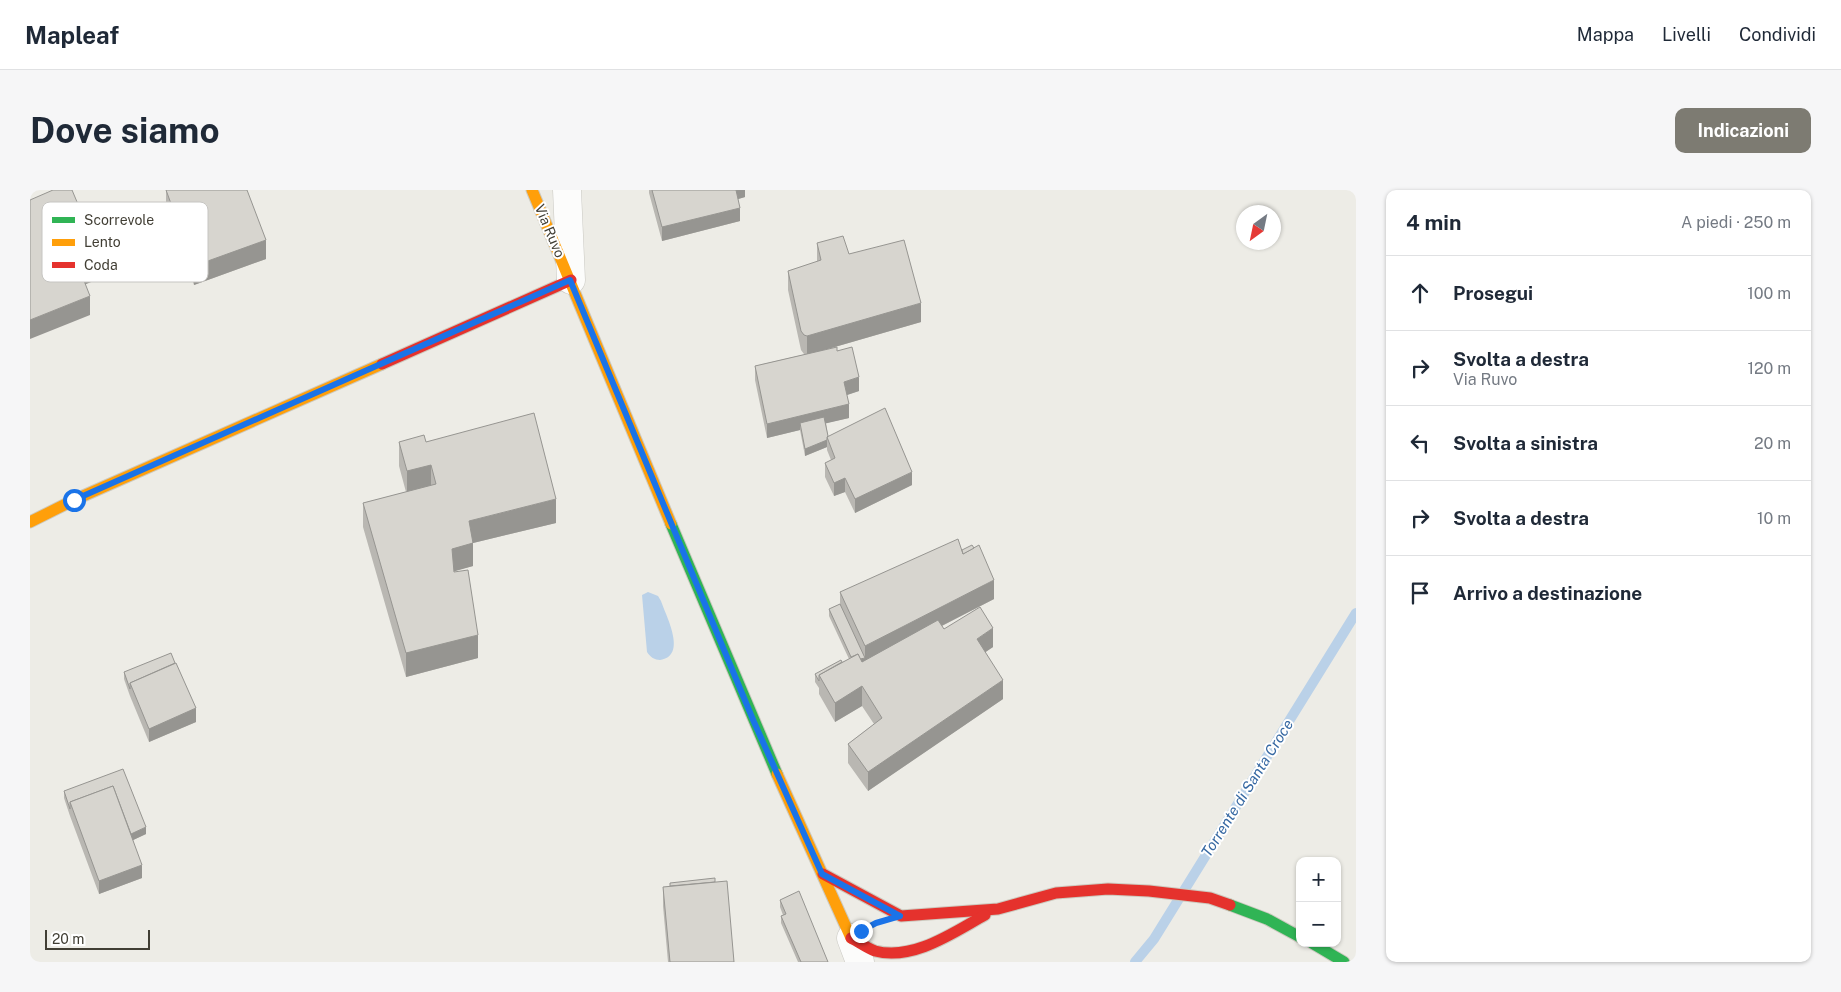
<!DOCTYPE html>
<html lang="it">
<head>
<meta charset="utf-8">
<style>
  body { margin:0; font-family:"Public Sans",sans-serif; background:#f6f6f7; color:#1f2937 }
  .controls { position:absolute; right:15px; bottom:15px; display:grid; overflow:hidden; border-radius:10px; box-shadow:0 1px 4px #0004 }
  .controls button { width:45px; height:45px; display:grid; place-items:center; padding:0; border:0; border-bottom:1px solid #e0e1e3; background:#fff; color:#1f2937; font:25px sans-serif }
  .compass { position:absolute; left:1206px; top:15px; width:45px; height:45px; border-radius:50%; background:#fff; box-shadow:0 1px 4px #0004; rotate:213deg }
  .scale { position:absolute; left:15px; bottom:12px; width:105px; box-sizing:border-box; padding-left:5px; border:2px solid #413e34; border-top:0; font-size:14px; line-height:18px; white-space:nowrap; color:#413e34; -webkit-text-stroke:4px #fff; paint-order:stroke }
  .stop { position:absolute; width:15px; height:15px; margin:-11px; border:4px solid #1a73e8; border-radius:50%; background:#fff }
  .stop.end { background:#1a73e8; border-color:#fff; box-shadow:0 1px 5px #0008 }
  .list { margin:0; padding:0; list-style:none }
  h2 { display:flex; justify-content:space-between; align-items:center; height:65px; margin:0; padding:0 20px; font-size:21px }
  h2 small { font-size:16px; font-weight:400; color:#747a83 }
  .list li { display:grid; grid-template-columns:32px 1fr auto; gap:15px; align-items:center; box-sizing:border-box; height:75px; padding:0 20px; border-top:1px solid #e0e1e3 }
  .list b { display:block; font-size:19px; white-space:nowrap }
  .list p { margin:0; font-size:16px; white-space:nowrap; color:#747a83 }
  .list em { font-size:16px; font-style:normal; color:#747a83 }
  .icon { flex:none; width:28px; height:28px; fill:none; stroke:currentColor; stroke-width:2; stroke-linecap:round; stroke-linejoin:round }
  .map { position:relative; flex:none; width:1326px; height:772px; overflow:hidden; border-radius:10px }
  header { display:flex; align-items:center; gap:30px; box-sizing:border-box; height:70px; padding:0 25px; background:#fff; border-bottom:1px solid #e0e1e3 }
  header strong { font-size:24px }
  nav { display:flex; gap:28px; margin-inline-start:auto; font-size:18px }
  .intro { display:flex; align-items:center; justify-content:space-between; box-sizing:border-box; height:120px; padding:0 30px }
  h1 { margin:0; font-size:35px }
  .button { padding:12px 22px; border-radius:10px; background:#7d7b72; color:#fff; font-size:18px; font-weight:700 }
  main { display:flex; gap:30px; padding:0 30px }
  aside { flex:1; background:#fff; border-radius:10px; box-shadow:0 1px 4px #0004 }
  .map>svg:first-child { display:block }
  .water { fill:#bad1e8 }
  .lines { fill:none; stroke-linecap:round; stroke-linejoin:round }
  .stream { stroke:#bad1e8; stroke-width:10 }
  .street-casing { stroke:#c9c8c2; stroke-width:29 }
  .fast-casing { stroke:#ccc9be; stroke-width:13 }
  .slow-casing { stroke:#ccc9be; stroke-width:13 }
  .jam-casing { stroke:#ccc9be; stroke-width:13 }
  .street { stroke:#fcfcfb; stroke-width:28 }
  .fast { stroke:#30b455; stroke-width:11 }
  .slow { stroke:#ff9f0a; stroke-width:11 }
  .jam { stroke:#e5322d; stroke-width:11 }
  .wall { fill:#b9b7b2 }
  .shaded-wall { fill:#969591 }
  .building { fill:#d7d5cf; stroke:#969591 }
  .route { stroke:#1a73e8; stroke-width:6 }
  .labels { text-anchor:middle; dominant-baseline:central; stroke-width:4; stroke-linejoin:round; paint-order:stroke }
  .street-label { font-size:14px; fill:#413e34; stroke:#fff }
  .water-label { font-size:15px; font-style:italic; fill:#3769a3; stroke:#fff }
  .key { fill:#fff; stroke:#c6c5c2; stroke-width:1 }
  .key-label { font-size:14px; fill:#413e34 }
</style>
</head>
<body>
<header>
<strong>Mapleaf</strong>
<nav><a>Mappa</a><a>Livelli</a><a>Condividi</a></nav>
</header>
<div class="intro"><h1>Dove siamo</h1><a class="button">Indicazioni</a></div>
<main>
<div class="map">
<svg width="1326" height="772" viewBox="0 0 1326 772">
  <rect width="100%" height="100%" fill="#edece6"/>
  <path class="water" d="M618,402L628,406L631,411C636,426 658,466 630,470C625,470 620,467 617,462L612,405Z"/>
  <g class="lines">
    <path class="stream" d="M1105,772L1124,749L1326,423"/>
    <g class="street-casing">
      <g id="street">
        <path d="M537,0L541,90"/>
        <path d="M821,748L830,772"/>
      </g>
    </g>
    <g class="fast-casing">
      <g id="fast">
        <path d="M641,334L747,584"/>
        <path d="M1200,715L1237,729L1270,747"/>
        <path d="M1282,753L1314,772"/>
      </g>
    </g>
    <g class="slow-casing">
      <g id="slow">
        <path d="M502,0L641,334"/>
        <path d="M0,332L44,310L352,174"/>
        <path d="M747,584L821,748"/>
      </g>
    </g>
    <g class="jam-casing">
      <g id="jam">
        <path d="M352,174L541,90"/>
        <path d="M793,684L871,726L968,719L1026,703L1078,699L1119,701L1180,708L1200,715"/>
        <path d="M821,748C829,752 837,758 845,761C884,771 924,742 955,725"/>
      </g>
    </g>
    <use href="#street" class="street"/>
    <use href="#fast" class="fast"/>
    <use href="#slow" class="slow"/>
    <use href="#jam" class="jam"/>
  </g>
  <g class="wall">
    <path d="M136,0L236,69L164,95L136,19Z"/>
    <path d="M619,0H715V7L708,9L710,31L632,51L619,3Z"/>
    <path d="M787,53L819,64L891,132L791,161H807L829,201L817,205L819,228L796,233L798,246L882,295L825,323L815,302L804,306L795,287V273L801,270L797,260V257L775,266L770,240L737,248L725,190V176L776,164H774L771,160L758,100V81L787,72Z"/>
    <path d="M369,252H396L526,333L443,353V376L424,381L448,468L376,487L333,337V313L376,302L369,276Z"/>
    <path d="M932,360L964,409L912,436L914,439L963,457L955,462L973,509L838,601L818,573V554L844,534L832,516L805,532L789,504V498L785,492V484L819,469L799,426V419L810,414V402Z"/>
    <path d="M145,473L166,532L119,552L100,506L94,489V482Z"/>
    <path d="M34,601L116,644L103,650L112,688L69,704L40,626L34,608Z"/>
    <path d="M685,692L704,772H638L633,716V697Z"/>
    <path d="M750,710L798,772H768L751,733V726L753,725L750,717Z"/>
  </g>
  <g class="shaded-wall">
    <path d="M705,0H715V7L705,10Z"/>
    <path d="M710,18V31L632,51V37Z"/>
    <path d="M236,50V69L164,95V76Z"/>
    <path d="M71,69V88L49,97V78Z"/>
    <path d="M60,106V125L0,149V130Z"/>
    <path d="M891,113V132L777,165V146Z"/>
    <path d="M829,187V201L814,206V192Z"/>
    <path d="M819,214V228L772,239L770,233V240L737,248V234Z"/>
    <path d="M797,250V257L775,266V259Z"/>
    <path d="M401,275V298L377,304V281Z"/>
    <path d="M882,282V295L825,323V309Z"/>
    <path d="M815,288V302L804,306V293Z"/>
    <path d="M526,309V333L443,353V376L422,382V359L439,331Z"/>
    <path d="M964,390V409L835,475L823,472L835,468V456Z"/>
    <path d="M963,438V457L947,468V449Z"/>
    <path d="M448,445V468L376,487V463Z"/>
    <path d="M973,490V509L838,601V582Z"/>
    <path d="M832,496V516L805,532V513Z"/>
    <path d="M166,518V532L119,552V539Z"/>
    <path d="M116,637V644L99,652V645Z"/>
    <path d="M112,675V688L69,704V691Z"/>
  </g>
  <g class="building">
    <path d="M23,0H42L71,69L49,78L60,106L0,130V10Z"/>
    <path d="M136,0H217L236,50L164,76Z"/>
    <path d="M622,0H706L710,18L632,37Z"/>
    <path d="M813,46L819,64L874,50L891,113L777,146L774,145L771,141L758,81L791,70L787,53Z"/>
    <path d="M807,157V161L822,157L829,187L814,192L819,214L737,234L725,176Z"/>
    <path d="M855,218L882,282L825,309L815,288L804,293L795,273L805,268L797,247Z"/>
    <path d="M504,223L526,309L439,331L443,353L422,359L424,382L438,380L448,445L376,463L333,313L406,294L401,275L377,281L369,252L394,245L396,252Z"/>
    <path d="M794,227L798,246L797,247V250L775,259L770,233Z"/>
    <path d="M928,349L933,364L949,355L964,390L835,456L810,402Z"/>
    <path d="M942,355L944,358L933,364L932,360Z"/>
    <path d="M810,414L835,468L830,469L828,464L821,467L799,419Z"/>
    <path d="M950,417L963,438L947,449L973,490L838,582L818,554L852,528L832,496L805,513L789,485L828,464L832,472L908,430L914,439Z"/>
    <path d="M141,463L145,473L100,493V499L94,482Z"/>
    <path d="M811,470L812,472L789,485V491L785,484Z"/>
    <path d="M146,473L166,518L119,539L100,493Z"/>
    <path d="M93,579L116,637L101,644L83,596L40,612V619L34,601Z"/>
    <path d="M83,596L112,675L69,691L40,612Z"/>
    <path d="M685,688V692L640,696V693Z"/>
    <path d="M697,691L704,772H640L633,697Z"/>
    <path d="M769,701L798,772H771L751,726L756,724L750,710Z"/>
  </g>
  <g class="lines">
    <path class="route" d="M44,310L540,90L724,532L792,684L870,726L846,733L831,741"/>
  </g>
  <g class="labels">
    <g class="street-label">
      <text transform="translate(520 41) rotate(67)">Via Ruvo</text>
    </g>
    <g class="water-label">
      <text transform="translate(1217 598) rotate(-58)">Torrente di Santa Croce</text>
    </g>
  </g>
  <rect x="12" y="12" width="166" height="80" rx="8" class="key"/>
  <rect x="22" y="27" width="23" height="6" fill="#30b455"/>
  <rect x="22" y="49" width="23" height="7" fill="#ff9f0a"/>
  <rect x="22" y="72" width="23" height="6" fill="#e5322d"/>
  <g class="key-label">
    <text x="54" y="35">Scorrevole</text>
    <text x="54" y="57">Lento</text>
    <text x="54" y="80">Coda</text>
  </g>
</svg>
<div class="controls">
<button>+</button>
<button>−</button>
</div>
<svg class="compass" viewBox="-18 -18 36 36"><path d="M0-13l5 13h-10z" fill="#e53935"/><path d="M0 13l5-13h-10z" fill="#747a83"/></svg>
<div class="scale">20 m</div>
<div class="stop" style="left:44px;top:310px"></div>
<div class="stop end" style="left:831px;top:741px"></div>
</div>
<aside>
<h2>4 min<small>A piedi · 250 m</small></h2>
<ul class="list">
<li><svg class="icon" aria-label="ahead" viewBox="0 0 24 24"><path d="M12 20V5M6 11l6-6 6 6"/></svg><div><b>Prosegui</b></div><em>100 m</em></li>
<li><svg class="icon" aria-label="right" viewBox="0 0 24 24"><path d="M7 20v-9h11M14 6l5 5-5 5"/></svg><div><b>Svolta a destra</b><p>Via Ruvo</p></div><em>120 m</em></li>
<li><svg class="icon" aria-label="left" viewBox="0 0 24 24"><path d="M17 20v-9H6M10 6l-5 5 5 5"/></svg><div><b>Svolta a sinistra</b></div><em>20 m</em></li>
<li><svg class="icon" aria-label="right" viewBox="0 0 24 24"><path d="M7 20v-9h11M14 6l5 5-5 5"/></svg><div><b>Svolta a destra</b></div><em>10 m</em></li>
<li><svg class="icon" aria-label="arrive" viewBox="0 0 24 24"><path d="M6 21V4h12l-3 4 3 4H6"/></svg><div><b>Arrivo a destinazione</b></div></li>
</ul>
</aside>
</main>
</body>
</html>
